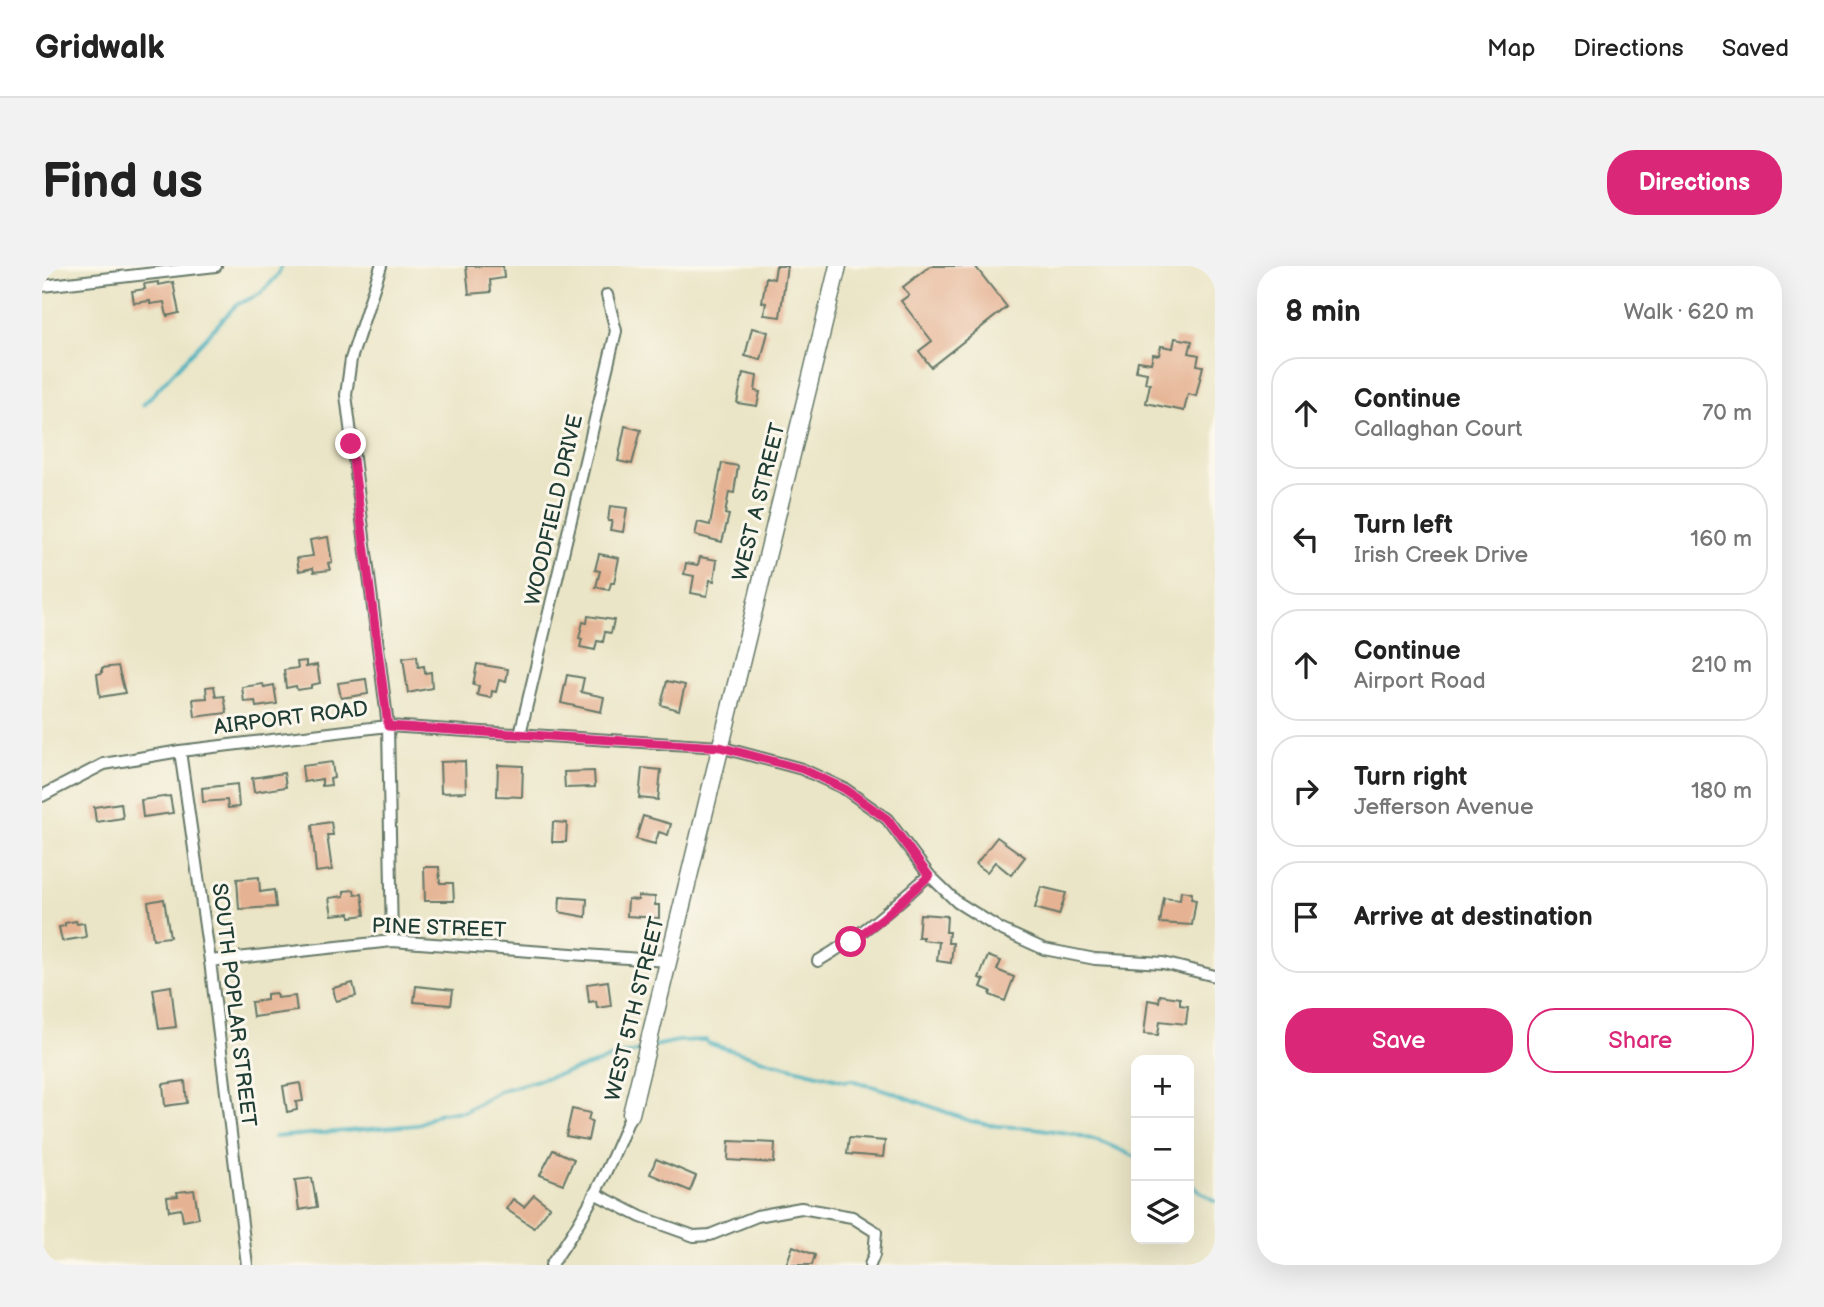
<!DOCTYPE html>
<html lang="en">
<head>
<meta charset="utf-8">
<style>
  body { margin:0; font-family:"Balsamiq Sans",sans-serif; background:#f2f2f2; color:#222 }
  .controls { position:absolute; right:21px; bottom:21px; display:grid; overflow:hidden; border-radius:14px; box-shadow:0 7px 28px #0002 }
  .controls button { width:63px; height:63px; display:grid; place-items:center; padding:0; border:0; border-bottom:2px solid #e0e0e0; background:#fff; color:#222; font:35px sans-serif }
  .stop { position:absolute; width:21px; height:21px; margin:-16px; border:5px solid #db2777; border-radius:50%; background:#fff }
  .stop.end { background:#db2777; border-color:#fff; box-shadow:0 2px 7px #0008 }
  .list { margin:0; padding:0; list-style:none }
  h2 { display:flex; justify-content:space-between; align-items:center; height:91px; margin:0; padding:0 28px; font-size:30px }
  h2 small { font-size:23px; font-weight:400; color:#767676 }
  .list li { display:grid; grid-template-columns:46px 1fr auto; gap:21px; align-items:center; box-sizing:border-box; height:112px; margin:0 14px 14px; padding:0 14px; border:2px solid #e0e0e0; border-radius:28px }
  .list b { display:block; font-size:26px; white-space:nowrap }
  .list p { margin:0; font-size:23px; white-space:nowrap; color:#767676 }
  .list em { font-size:23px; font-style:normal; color:#767676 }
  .actions { display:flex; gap:14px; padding:21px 28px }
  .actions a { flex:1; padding:16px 0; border:2px solid #db2777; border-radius:28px; text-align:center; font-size:24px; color:#db2777 }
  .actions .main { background:#db2777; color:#fff }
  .icon { flex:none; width:38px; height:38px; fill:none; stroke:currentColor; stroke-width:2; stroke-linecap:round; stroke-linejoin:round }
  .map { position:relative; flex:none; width:1173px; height:999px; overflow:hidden; border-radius:28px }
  header { display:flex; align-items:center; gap:42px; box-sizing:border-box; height:98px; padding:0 35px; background:#fff; border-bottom:2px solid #e0e0e0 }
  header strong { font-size:33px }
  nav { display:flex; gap:38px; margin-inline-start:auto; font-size:24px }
  .intro { display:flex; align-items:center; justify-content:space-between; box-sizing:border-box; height:168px; padding:0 42px }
  h1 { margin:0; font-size:49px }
  .button { padding:18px 32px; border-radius:28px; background:#db2777; color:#fff; font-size:24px; font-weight:700 }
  main { display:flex; gap:42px; padding:0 42px }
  aside { flex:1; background:#fff; border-radius:28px; box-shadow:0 7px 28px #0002 }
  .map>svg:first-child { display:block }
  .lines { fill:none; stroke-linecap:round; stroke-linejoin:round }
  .stream { stroke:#41afbd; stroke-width:3.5 }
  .building { fill:#e5b293 }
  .street-casing { stroke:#667867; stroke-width:14 }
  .secondary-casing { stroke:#667867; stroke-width:19 }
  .street { stroke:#fff; stroke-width:10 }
  .secondary { stroke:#fff; stroke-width:16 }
  .route { stroke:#db2777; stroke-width:9 }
  .labels { text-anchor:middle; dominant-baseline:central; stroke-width:6; stroke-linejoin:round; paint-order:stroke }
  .street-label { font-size:21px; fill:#1f3d34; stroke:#fbf7ec }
</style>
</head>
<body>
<header>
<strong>Gridwalk</strong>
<nav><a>Map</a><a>Directions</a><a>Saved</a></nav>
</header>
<div class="intro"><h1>Find us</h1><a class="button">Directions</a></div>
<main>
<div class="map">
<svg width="1173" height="999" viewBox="0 0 1173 999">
  <rect width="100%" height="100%" fill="#fbf7ec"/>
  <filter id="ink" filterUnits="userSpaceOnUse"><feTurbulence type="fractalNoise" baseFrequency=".0143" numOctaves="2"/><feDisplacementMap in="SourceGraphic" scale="14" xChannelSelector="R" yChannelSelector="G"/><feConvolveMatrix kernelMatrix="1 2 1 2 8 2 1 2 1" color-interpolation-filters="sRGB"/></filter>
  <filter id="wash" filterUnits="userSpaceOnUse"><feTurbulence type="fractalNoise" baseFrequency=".00686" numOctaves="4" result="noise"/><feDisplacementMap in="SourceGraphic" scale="28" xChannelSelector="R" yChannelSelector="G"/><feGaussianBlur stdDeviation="1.57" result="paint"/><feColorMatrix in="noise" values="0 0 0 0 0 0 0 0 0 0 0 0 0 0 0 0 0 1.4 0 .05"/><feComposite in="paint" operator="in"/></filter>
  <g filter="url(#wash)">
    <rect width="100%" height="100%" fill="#eae5c6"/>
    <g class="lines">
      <g class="stream">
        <path d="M101,139L194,39L218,28L236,9L239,0"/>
        <path d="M612,780L636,775L664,774L665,777L732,797L804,815L809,814L850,826L928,855L955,860L992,862L1032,868L1065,878L1094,891"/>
        <path d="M232,871L375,859L398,847L423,845L457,825L553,798L573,790L599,785"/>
        <path d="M1147,918L1173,935"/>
      </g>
    </g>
    <g id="blocks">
      <g class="building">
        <path d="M424,0H461L462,12L448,14L449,26L427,28Z"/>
        <path d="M734,0H745L738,51L722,49L724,37L720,36L724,11L732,13Z"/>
        <path d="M888,0H933L965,41L889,101L877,85L890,75L859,35L867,29L861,21Z"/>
        <path d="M116,16V19L131,16L137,47L125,50L122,36L108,38V35L92,37L90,25L103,23L102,18Z"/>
        <path d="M710,62L726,66L719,94L703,90Z"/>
        <path d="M1133,72L1150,75L1147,87L1157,89L1155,99L1161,100L1154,130L1146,128L1142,145L1104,137L1108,118L1103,117L1105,107L1094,105L1096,95L1109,97L1111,88L1117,89L1119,80L1131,82Z"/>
        <path d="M701,107L715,110L713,125L718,126L715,140L695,137Z"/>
        <path d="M583,160L599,164L590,198L576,195Z"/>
        <path d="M680,197L696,200L692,227L687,226L683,248L687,249L680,276L653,269L656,256L668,259Z"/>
        <path d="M568,240L585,242L581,266L568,264L570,255H566Z"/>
        <path d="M286,271L290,296L286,297L288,304L272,306L271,302L257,305L255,292L271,290L268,274Z"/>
        <path d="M557,288L577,292L572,317H569L567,324L554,321L558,305L553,304Z"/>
        <path d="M658,291L675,294L672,315L668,314L665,330L649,327L652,310L642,308L644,297L656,299Z"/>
        <path d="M546,350L572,354L569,367L563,366L561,376L555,375L553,384L538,381L540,373L537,372L541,356L545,357Z"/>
        <path d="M375,390L376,401L382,400L383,407L389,406L390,422L366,427L361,392Z"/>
        <path d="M264,395V401L275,399L278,417L269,419V422L255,424L254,420L244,422L242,404L256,402L255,396Z"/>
        <path d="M435,398L466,403L464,416L457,414L454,426L450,425L449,432L435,429L437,420L431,419Z"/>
        <path d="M76,400L83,427L58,431L55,408L60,407V402Z"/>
        <path d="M525,409L542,412L539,426L562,431L559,446L519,437Z"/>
        <path d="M324,413L326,428L299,432L296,417Z"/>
        <path d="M625,415L643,419L637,444L619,439Z"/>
        <path d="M221,418L222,421L232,419L235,438L214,441L213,435L202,436L200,421Z"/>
        <path d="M172,420L174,431L182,430L185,447L153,451L151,433L165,432L164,421Z"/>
        <path d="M423,495L424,526L399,527L398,496Z"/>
        <path d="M290,496L292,512L288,513L289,519L280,520V513L262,516L260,500Z"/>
        <path d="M456,499L481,500L480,531L455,530Z"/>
        <path d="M600,502L619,504L616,534L597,532Z"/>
        <path d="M552,505L553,521L523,522L522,506Z"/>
        <path d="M242,507L244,521L212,526L210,512Z"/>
        <path d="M195,518L197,541L186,542L185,534L161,536L160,522Z"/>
        <path d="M128,530L131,547L101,551L99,534Z"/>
        <path d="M79,537L81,552L54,556L52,541Z"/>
        <path d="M601,550L629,558L626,569L617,566L613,578L594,573Z"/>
        <path d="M289,556L291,569H285L290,604L274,606L270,559Z"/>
        <path d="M511,556L525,557L524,576H510Z"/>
        <path d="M955,571L983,591L969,609L953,596L945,606L934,598Z"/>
        <path d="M382,601H397L398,617H411L412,635H383Z"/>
        <path d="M217,611L218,626L232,624L234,641L197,643L195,613Z"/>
        <path d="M999,621L1024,627L1017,649L993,642Z"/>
        <path d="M312,624L313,629L320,628L323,649L308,651V647L290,649L287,632L302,630V625Z"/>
        <path d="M1139,625L1150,627L1149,633L1154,634L1150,659L1118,657L1122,632L1138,634Z"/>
        <path d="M596,630L613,631V639H617V652L585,650L586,633L596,634Z"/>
        <path d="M518,631L545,633L544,651L517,646Z"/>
        <path d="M122,633L128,671L111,673L106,636Z"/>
        <path d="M878,648L905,650L904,666H907L906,677H911L909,697L895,695L897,676L881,674V671H876Z"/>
        <path d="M34,655L35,658L42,657L44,671L20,675L17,661L23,660V657Z"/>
        <path d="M946,690L959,695L955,704L972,711L963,735L948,729L949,725L939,721L942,714L937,712Z"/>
        <path d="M566,715L569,740L555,742L554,735L547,736L545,718Z"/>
        <path d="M311,717L314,730L294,735L291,722Z"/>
        <path d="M129,720L134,761L117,763L111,723Z"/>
        <path d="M374,720L411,724L409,739L372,736Z"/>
        <path d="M234,727L235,732L253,730L255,745L211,751L209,736L225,734V728Z"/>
        <path d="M1118,729L1138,732V739L1146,740L1144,758L1118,755L1116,769L1102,768L1106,734L1117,736Z"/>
        <path d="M143,815L145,837L123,840L121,818Z"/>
        <path d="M258,817L261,835L254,836L255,844L245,846L241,820Z"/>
        <path d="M530,843L548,847L546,854L550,855L546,874L524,870Z"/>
        <path d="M807,872L843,875L841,891L805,888Z"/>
        <path d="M687,875L733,877L732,897L686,894Z"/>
        <path d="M511,884L532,893L521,918L498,909Z"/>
        <path d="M614,893L654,910L648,925L608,908Z"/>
        <path d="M270,912L275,941L257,944L253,914Z"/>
        <path d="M152,924L157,952L141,955L139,943L127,945L125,931L136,930L135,926Z"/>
        <path d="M492,929L508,941L492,962L464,943L471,933L482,941Z"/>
        <path d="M751,980L773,989L770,999H744Z"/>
      </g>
    </g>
  </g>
  <g filter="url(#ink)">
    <use href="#blocks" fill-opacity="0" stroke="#667867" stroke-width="2"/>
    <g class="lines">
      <g class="street-casing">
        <g id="street">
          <path d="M339,0L309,93L304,129L346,460L350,675"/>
          <path d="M0,20L174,0"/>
          <path d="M478,468L574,65L565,29"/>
          <path d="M138,485L168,695L205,999"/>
          <path d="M0,530L62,498L138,485L346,460L678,481L760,503L803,523L845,553L887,609L915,636L958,663L1002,683L1053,693L1121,697L1173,710"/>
          <path d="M168,695L350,675L626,695"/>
          <path d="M776,695C817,671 851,642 887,609"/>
          <path d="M554,928L599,951L652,970L668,969L715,950L759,942L810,951L834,966L832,989L828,999"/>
          <path d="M509,999C543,952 568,901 589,848"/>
        </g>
      </g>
      <g class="secondary-casing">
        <path id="secondary" d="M589,848L796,0"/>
      </g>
      <use href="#street" class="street"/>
      <use href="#secondary" class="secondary"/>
    </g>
  </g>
  <g class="lines" filter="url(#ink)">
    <path class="route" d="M309,178L346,460L678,481L760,503L803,523L845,553L887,610L841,652L809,676"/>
  </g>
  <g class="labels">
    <g class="street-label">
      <text transform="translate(717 236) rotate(-76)">WEST A STREET</text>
      <text transform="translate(512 244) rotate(-77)">WOODFIELD DRIVE</text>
      <text transform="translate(249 452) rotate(-7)">AIRPORT ROAD</text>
      <text transform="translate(397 662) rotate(2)">PINE STREET</text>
      <text transform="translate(192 739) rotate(83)">SOUTH POPLAR STREET</text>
      <text transform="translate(593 743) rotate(-76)">WEST 5TH STREET</text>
    </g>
  </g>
</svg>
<div class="controls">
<button>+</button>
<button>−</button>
<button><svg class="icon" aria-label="layers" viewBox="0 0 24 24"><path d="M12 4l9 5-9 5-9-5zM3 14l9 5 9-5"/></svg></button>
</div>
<div class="stop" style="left:809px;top:676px"></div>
<div class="stop end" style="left:309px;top:178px"></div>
</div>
<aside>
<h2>8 min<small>Walk · 620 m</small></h2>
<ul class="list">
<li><svg class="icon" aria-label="ahead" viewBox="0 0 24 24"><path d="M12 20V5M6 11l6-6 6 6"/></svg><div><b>Continue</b><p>Callaghan Court</p></div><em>70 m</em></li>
<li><svg class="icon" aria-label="left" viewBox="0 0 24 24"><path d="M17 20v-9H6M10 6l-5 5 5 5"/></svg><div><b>Turn left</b><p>Irish Creek Drive</p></div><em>160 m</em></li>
<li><svg class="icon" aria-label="ahead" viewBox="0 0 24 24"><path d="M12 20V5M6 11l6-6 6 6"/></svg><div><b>Continue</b><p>Airport Road</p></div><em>210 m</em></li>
<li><svg class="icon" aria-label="right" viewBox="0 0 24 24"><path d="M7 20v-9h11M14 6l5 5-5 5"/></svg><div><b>Turn right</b><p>Jefferson Avenue</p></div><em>180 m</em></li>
<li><svg class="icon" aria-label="arrive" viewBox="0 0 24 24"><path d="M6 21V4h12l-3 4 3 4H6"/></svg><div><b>Arrive at destination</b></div></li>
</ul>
<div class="actions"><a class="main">Save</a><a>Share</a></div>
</aside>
</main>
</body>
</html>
